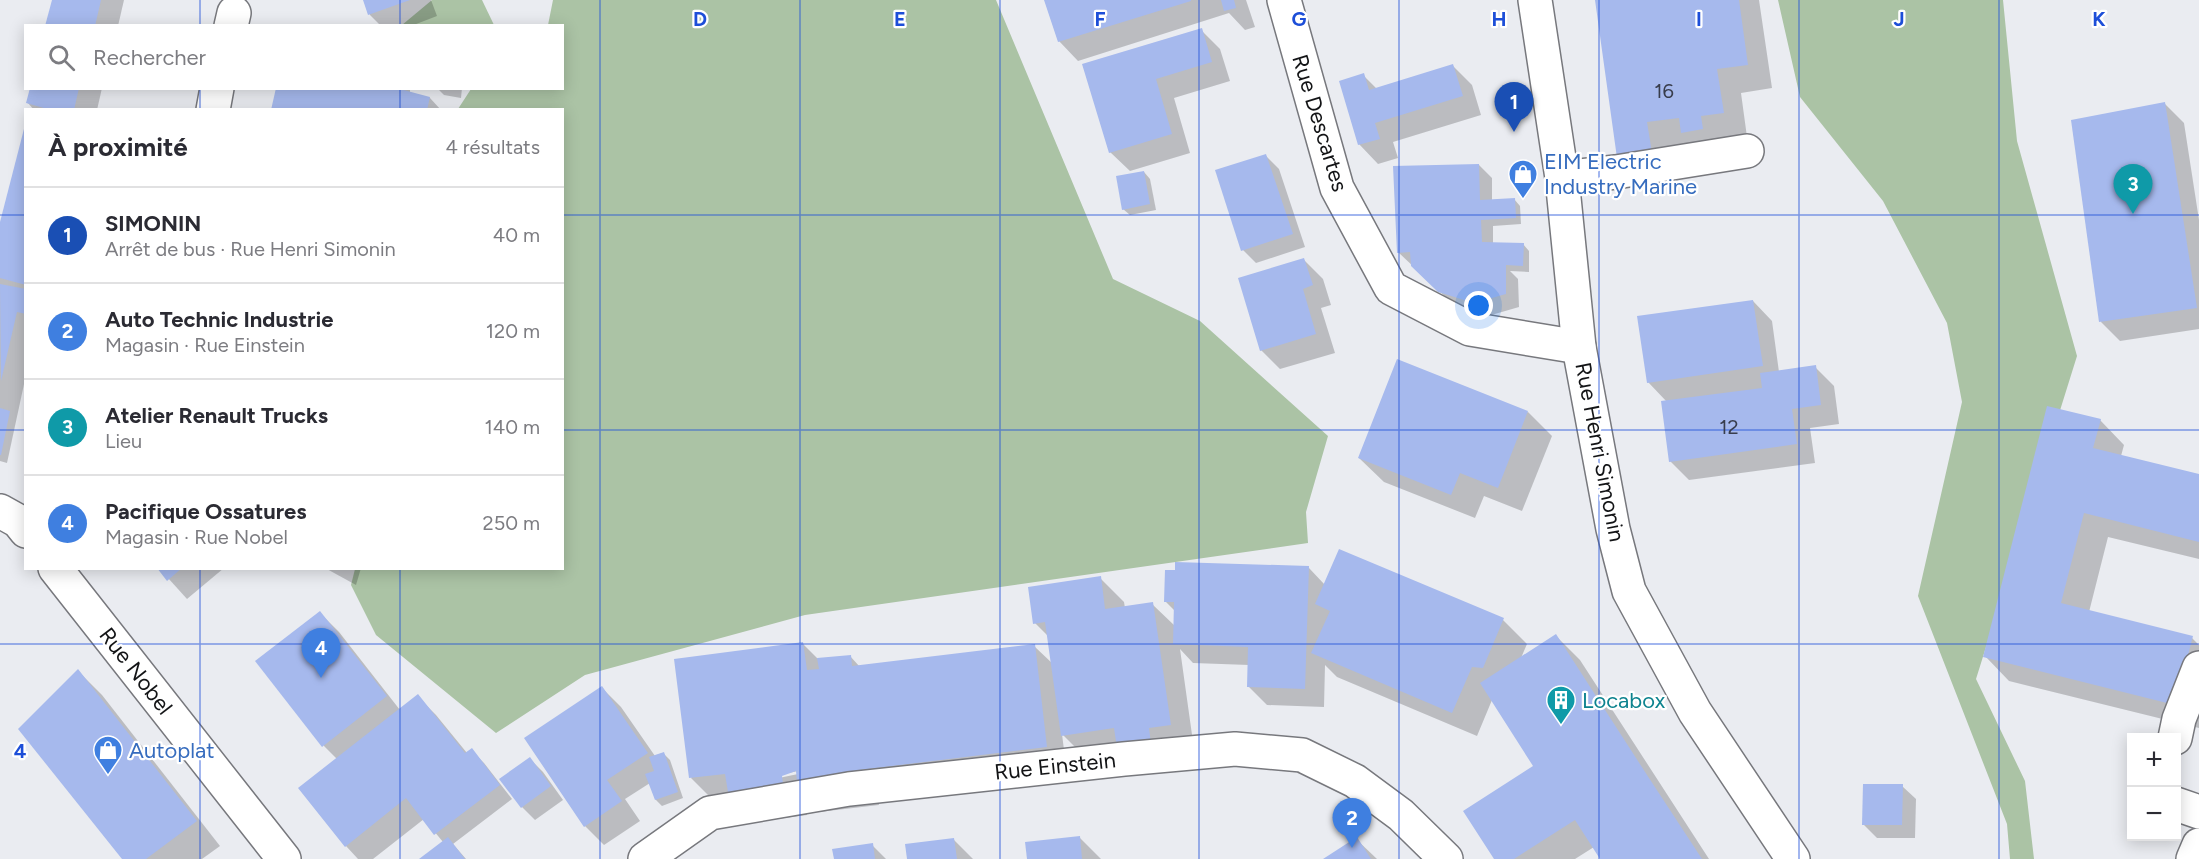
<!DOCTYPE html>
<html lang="fr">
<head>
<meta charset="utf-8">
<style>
  body { margin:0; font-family:Figtree,sans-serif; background:#f7f7f7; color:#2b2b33 }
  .controls { position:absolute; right:18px; bottom:18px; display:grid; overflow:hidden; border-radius:0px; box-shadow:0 3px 15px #0003 }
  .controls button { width:54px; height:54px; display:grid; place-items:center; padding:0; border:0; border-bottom:2px solid #e1e1e2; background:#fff; color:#2b2b33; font:30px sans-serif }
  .you { position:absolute; left:1479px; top:306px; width:21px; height:21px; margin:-15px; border:4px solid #fff; border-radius:50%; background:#1a73e8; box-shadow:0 0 0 9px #1a73e833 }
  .badge { display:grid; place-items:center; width:39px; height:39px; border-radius:50%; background:#0b8043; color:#fff; font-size:20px; font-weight:700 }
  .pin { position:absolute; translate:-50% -50px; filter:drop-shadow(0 2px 3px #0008) }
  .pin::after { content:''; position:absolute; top:32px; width:21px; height:18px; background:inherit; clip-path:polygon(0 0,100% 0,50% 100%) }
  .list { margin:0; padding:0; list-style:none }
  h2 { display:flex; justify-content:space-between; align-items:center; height:78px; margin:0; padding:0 24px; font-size:26px }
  h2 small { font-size:20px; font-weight:400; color:#7c7c81 }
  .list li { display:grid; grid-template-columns:39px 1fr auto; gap:18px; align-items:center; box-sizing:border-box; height:96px; padding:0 24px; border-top:2px solid #e1e1e2 }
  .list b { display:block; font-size:22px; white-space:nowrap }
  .list p { margin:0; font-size:20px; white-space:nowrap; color:#7c7c81 }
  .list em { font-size:20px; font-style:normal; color:#7c7c81 }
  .icon { flex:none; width:33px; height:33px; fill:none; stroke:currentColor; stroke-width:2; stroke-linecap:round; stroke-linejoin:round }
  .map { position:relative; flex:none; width:2199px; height:859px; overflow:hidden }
  .search { position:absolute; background:#fff; box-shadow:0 3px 15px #0003; left:24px; top:24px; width:540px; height:66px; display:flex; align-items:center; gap:15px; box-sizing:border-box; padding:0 21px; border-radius:0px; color:#7c7c81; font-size:22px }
  .panel { position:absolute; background:#fff; box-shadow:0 3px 15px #0003; left:24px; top:108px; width:540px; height:462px; border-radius:0px }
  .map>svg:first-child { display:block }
  .green { fill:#abc3a5 }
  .shadow { fill:#0003; fill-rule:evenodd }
  .building { fill:#a6b9ed }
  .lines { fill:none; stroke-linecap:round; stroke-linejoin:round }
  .minor-casing { stroke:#77787d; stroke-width:36 }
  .minor { stroke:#fff; stroke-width:33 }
  .grid { fill:none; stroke:#1d4ed8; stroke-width:1.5; stroke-opacity:0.55 }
  .labels { text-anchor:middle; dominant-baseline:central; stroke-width:4.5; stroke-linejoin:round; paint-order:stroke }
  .number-label { font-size:20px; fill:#383d4c }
  .street-label { font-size:22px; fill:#131416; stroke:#fff }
  .shop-label { font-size:22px; fill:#366cbe; stroke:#fff; text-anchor:start }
  .culture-label { font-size:22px; fill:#0d838f; stroke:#fff; text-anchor:start }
  .grid-label { font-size:20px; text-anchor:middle; font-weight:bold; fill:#1d4ed8; stroke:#fff; stroke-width:4.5; stroke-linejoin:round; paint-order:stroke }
</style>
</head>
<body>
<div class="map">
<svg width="2199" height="859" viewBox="0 0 2199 859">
  <rect width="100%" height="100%" fill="#eaecf1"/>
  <g class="green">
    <path d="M432,0H482L494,25H402Z"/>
    <path d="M553,0H996L1113,279L1200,321L1328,436L1306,512L1308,543L805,615L585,675L496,733L376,635L351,585L355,569L562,568V110L458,109L471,89L562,88V26L548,25Z"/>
    <path d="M1778,0H2003L2017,141L2077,356L1976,679L2025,781L2034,859H2010L2007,824L1918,596L1962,402L1947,323L1883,201L1800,97Z"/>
  </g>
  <g class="shadow">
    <path d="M53,0H124L118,26H47Z"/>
    <path d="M364,0H431L437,16L411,26H381L370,15Z"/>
    <path d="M1046,0H1246L1255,27L1245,30L1229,13L1078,61L1059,41Z"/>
    <path d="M1596,0H1759L1772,88L1741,93L1747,137L1706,156L1693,143L1670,146L1675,176L1643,181Z"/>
    <path d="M1201,30L1220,49L1230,81L1174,98L1190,153L1130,171L1110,152L1084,65Z"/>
    <path d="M1453,66L1472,85L1481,115L1393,142L1398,158L1378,164L1359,144L1363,75L1377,89Z"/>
    <path d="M31,88H102L97,110H34L28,103Z"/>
    <path d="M277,88H410V93L430,98L441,110H273Z"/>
    <path d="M462,88L461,98L444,95L438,89Z"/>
    <path d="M2165,104L2184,123L2199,220V329L2120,341L2101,322Z"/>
    <path d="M26,130V375L7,463L0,461V228Z"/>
    <path d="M1265,155L1279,169L1305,247L1256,263L1243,250Z"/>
    <path d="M1479,165L1492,178V200L1514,199L1520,206L1521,224L1493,226V244H1523L1529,251V272L1510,271L1518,279L1519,307L1488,316L1453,304L1398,252Z"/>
    <path d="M1144,172L1150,179L1156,210L1130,215L1123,209Z"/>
    <path d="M1304,260L1323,279L1331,305L1321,308L1335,353L1280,369L1261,350Z"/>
    <path d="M1753,301L1772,321L1779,372L1815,367L1834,386L1839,424L1810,428L1815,463L1689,480L1670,461L1667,402L1648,382Z"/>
    <path d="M1528,412L1552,436L1522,511L1484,496L1475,518L1384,482L1359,458Z"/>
    <path d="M2100,420L2124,445L2121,456L2199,475V559L2108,537L2089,612L2192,638L2199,645V728L2009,681L1985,656Z"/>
    <path d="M159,568H224L187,599Z"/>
    <path d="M325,568H361L356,585Z"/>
    <path d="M1309,568L1325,585L1503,620L1527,644L1521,658L1556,636L1580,660L1709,859H1602L1594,847L1575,859H1496L1535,766L1492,700L1477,736L1337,677L1325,665L1324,707L1267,705L1248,686L1249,665L1193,663L1180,649L1194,749L1087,759L1062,734L1066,766L877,789L879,805L819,812L805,797L807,815L754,822L715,802L691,778L802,643L819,660L850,656L860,667L1034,646L1053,664L1049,637L1035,623L1100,578L1124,602L1125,608L1152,604L1175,626V611L1165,601ZM798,771V774L774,779V776Z"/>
    <path d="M320,613L339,632L400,710L417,696L436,715L467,753L471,750L484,763L512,799L453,844L466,859H422L443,842L424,819L373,859H358L346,846L337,759L324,746Z"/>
    <path d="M78,671L102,695L220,846L202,859H124Z"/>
    <path d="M602,688L621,707L655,756L663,753L670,760L683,798L662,806L656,800L650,783L625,799L640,821L604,845L585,826Z"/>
    <path d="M530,759L543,772L563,800L535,820L522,807L501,780Z"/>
    <path d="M1902,786L1916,799L1915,838H1877L1863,824Z"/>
    <path d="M1079,837L1101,859H1028Z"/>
    <path d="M1356,839L1377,859H1326Z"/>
    <path d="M954,840L973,859H908Z"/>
    <path d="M872,845L886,859H835Z"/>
  </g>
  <g class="building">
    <path d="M52,0H101L95,26H45Z"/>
    <path d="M363,0H410L368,15Z"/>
    <path d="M1044,0H1191V1L1058,42Z"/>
    <path d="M1221,0H1234L1236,8L1224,11Z"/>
    <path d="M1595,0H1739L1748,65L1717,69L1724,113L1701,116L1703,129L1681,133L1679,118L1647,122L1652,153L1617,158Z"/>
    <path d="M1202,28L1212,62L1156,79L1172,134L1109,153L1082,64Z"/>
    <path d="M1453,64L1463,96L1375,123L1380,139L1358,145L1339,81L1364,73L1369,90Z"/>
    <path d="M30,88H79L74,110H51L26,103Z"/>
    <path d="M276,88H396L430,97L427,110H271Z"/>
    <path d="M2165,102L2197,308L2099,322L2071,120Z"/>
    <path d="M25,125H26V285L0,278V222Z"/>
    <path d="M1266,154L1293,234L1241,251L1215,170Z"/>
    <path d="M1479,164L1480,200L1515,198L1516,218L1481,220L1482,242L1524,243L1523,266L1506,265V294L1474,303L1438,292L1411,266L1410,252L1397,253L1393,166Z"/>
    <path d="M1144,171L1150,204L1122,210L1116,176Z"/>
    <path d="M1304,258L1313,285L1303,289L1316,334L1260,351L1238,278Z"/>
    <path d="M0,284L26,289V314L17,312L1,381Z"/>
    <path d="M1753,300L1763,366L1647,383L1637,316Z"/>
    <path d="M1397,359L1528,411L1498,488L1460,473L1451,495L1358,458Z"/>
    <path d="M1816,365L1821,405L1792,409L1797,444L1669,462L1661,401L1762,388L1760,373Z"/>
    <path d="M2047,406L2101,419L2093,448L2199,474V542L2084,513L2061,603L2193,636L2175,705L1983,657Z"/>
    <path d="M0,408L10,411L1,455H0Z"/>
    <path d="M1339,549L1504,618L1483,668L1472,667L1452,713L1311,653L1330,611L1315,604Z"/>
    <path d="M1175,562L1309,566L1305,689L1247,687L1248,647L1173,644L1174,602H1164L1165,570H1175Z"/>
    <path d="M157,568H182L167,581Z"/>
    <path d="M1101,576L1105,609L1153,602L1171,725L1149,728L1151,744L1117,748L1114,728L1061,736L1045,622L1033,624L1028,587Z"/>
    <path d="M320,611L387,696L322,747L255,661Z"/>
    <path d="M1556,634L1647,775L1702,859H1600L1575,820L1514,859H1494L1463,811L1533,766L1480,683Z"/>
    <path d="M803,642L807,670L819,669L817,658L851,655L852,666L1035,644L1047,747L859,770L860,786L798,793L796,771L782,776L784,791L729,798L725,774L689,778L674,659Z"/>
    <path d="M78,669L197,821L146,859H122L18,729Z"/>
    <path d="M602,686L648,753L607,780L622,801L584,827L524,738Z"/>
    <path d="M418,694L465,753L472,748L500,785L434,835L406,798L345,847L298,788Z"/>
    <path d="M664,752L678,792L655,800L645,774L654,771L649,757Z"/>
    <path d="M530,757L551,786L521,808L499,779Z"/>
    <path d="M1863,784H1903L1902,825H1862Z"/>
    <path d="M1080,836L1082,859H1027L1025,842Z"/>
    <path d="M448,837L465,859H419Z"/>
    <path d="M1357,837L1371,859H1323Z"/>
    <path d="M954,838L957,859H907L905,844Z"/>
    <path d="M873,843L875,859H834L832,849Z"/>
  </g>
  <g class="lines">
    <g class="minor-casing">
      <g id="minor">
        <path d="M1284,0L1337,188L1391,288L1470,329L1579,347"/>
        <path d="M1535,0L1562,178L1579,347L1613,529L1629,591L1695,712L1793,859"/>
        <path d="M231,26L234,13"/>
        <path d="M213,110L217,88"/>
        <path d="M1562,178L1616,172L1747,151"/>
        <path d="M0,511L18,521L26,531"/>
        <path d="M55,568L284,859"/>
        <path d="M2175,738L2179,719L2199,668"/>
        <path d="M2176,804L2199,812"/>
        <path d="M645,859L710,813L849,789L1124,759L1235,749L1302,755L1355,781L1401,815L1446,859"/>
        <path d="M2193,859L2199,845"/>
      </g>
    </g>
    <use href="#minor" class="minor"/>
  </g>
  <path class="grid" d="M200,0V26M400,0V26M600,0V859M800,0V859M1000,0V859M1199,0V859M1399,0V859M1599,0V859M1799,0V859M1999,0V859M200,88V110M400,88V110M0,215H26M562,215H2199M0,430H26M562,430H2199M200,568V859M400,568V859M0,644H2199"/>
  <defs>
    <g id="shop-pin" transform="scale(1.5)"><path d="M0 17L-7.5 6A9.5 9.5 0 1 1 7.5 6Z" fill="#3f7fe0" stroke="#fff"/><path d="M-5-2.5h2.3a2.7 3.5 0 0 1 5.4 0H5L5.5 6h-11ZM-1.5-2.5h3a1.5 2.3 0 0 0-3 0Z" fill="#fff"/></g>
    <g id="building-pin" transform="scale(1.5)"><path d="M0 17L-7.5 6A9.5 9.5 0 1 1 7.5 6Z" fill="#0f9aa8" stroke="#fff"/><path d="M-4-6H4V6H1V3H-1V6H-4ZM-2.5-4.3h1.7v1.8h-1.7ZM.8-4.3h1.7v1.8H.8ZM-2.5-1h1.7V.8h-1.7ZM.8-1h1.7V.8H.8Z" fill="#fff"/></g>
  </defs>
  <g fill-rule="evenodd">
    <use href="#shop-pin" x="1523" y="174"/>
    <use href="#building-pin" x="1561" y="700"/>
    <use href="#shop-pin" x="108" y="750"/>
  </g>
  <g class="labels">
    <g class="number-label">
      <text x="1664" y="91">16</text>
      <text x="1729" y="427">12</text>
    </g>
    <g class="street-label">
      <text transform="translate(1320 123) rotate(73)">Rue Descartes</text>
      <text transform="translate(1600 452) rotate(79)">Rue Henri Simonin</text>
      <text transform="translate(136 671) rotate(52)">Rue Nobel</text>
      <text transform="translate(1055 766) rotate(-6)">Rue Einstein</text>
    </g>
    <g class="shop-label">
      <text x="1544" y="161">EIM Electric<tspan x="1544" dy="25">Industry Marine</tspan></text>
      <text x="129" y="750">Autoplat</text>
    </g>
    <g class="culture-label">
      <text x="1582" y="700">Locabox</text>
    </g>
  </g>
  <g class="grid-label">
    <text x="700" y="26">D</text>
    <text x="900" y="26">E</text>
    <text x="1100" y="26">F</text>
    <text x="1299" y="26">G</text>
    <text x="1499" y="26">H</text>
    <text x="1699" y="26">I</text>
    <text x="1899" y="26">J</text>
    <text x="2099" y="26">K</text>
    <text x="20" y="758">4</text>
  </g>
</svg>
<div class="controls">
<button>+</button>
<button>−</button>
</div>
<div class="you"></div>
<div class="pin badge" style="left:1514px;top:132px;background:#1a4fb4">1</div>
<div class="pin badge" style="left:1352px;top:848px;background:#3f7fe0">2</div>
<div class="pin badge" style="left:2133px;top:214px;background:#0f9aa8">3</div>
<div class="pin badge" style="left:321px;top:678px;background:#3f7fe0">4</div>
<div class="search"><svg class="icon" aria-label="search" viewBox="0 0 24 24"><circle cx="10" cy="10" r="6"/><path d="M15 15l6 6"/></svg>Rechercher</div>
<section class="panel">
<h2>À proximité<small>4 résultats</small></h2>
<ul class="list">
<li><span class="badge" style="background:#1a4fb4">1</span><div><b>SIMONIN</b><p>Arrêt de bus · Rue Henri Simonin</p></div><em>40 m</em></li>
<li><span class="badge" style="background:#3f7fe0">2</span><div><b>Auto Technic Industrie</b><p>Magasin · Rue Einstein</p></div><em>120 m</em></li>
<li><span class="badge" style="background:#0f9aa8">3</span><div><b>Atelier Renault Trucks</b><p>Lieu</p></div><em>140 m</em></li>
<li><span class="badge" style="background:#3f7fe0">4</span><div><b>Pacifique Ossatures</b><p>Magasin · Rue Nobel</p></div><em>250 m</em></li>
</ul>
</section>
</div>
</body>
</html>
